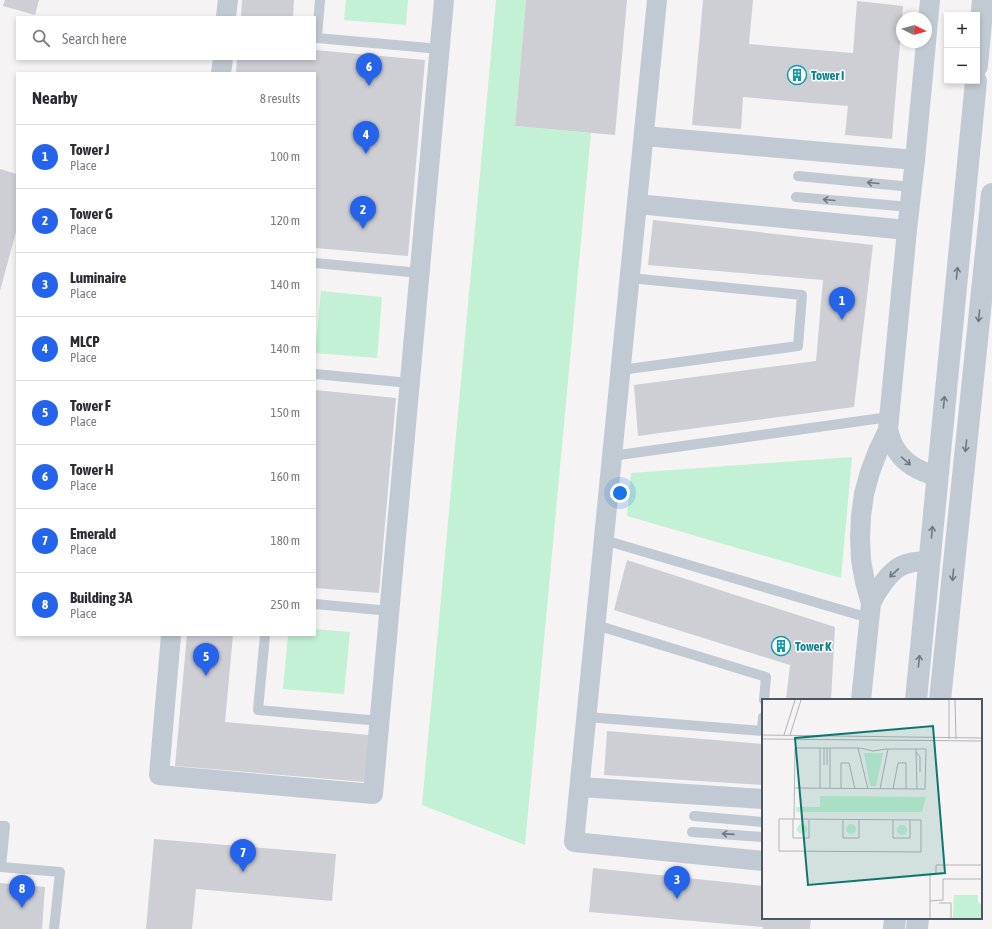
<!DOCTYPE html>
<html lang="en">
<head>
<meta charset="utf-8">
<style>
  body { margin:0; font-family:"Asap Condensed",sans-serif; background:#f2f2f3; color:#2b2b33 }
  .controls { position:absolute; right:12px; top:12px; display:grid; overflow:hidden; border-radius:0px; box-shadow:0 2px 6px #0003 }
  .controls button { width:36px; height:36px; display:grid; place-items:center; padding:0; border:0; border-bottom:1px solid #e1e1e2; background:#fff; color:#2b2b33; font:20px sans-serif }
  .compass { position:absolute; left:896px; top:12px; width:36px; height:36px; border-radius:50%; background:#fff; box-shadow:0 2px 6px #0003; rotate:95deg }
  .you { position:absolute; left:620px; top:493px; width:14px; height:14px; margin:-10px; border:3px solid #fff; border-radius:50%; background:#1a73e8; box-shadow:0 0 0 6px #1a73e833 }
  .badge { display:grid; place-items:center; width:26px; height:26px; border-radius:50%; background:#2563eb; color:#fff; font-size:13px; font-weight:700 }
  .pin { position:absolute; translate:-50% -33px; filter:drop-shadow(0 1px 2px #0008) }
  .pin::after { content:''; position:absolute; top:21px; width:14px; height:12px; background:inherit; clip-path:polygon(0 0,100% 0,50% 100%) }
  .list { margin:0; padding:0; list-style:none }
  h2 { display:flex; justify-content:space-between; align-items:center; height:52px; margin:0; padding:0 16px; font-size:17px }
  h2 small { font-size:13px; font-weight:400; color:#7c7c81 }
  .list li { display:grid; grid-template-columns:26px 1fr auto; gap:12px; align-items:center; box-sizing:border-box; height:64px; padding:0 16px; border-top:1px solid #e1e1e2 }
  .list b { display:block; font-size:15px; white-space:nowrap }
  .list p { margin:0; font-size:13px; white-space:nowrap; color:#7c7c81 }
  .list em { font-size:13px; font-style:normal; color:#7c7c81 }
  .icon { flex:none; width:22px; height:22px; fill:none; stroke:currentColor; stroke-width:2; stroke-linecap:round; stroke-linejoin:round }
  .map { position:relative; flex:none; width:992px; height:929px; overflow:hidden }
  .search { position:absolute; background:#fff; box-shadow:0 2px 6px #0003; left:16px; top:16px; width:300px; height:44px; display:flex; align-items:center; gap:10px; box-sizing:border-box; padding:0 14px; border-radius:0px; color:#7c7c81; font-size:15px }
  .panel { position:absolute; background:#fff; box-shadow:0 2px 6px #0003; left:16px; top:72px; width:300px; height:564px; border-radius:0px }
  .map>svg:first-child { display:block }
  .green { fill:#c3f1d5 }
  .building { fill:#cdcfd5 }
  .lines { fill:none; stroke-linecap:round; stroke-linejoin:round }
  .service { stroke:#c1cad2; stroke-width:10 }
  .minor { stroke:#c1cad2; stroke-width:20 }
  .tertiary { stroke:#c1cad2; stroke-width:22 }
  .oneway { stroke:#6e7983 }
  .labels { text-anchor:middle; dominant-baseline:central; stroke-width:3; stroke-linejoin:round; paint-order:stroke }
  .culture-label { font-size:13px; font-weight:bold; fill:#0d838f; stroke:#fff; text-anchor:start }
  .inset-road { fill:none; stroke:#b1b4b9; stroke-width:1 }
  .view { fill:#0f766e; fill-opacity:0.15; stroke:#0f766e; stroke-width:2 }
  .inset-edge { fill:none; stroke:#4a5661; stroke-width:2 }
</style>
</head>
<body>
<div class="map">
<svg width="992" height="929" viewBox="0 0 992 929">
  <rect width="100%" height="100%" fill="#f5f3f3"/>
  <g class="green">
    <path d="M346,0H408L406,25L344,20Z"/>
    <path d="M496,0H526L515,126L591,133L525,845L422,805Z"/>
    <path d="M321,291L382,297L377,358L315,353Z"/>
    <path d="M852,457L841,578L627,516L631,473Z"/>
    <path d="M315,629L350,632L344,694L283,689L288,635H315Z"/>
  </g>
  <g class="building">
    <path d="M5,0H39L35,15L3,6Z"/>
    <path d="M242,0H294L293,17H241Z"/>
    <path d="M526,0H627L615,135L515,126Z"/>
    <path d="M703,0H753L749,44L853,53L857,1L903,6L892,139L845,135L848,106L743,97L741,129L692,125Z"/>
    <path d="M315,50L425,60L408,256L315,248V73H236L237,59H315Z"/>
    <path d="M0,169L17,174V228L0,291Z"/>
    <path d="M653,220L873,245L854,407L638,436L634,385L816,361L823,280L648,265Z"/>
    <path d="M315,390L396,398L379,593L315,588Z"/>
    <path d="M627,560L835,627L831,700H786L790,665L614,610Z"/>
    <path d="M187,635H233L225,722L369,735L365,782L175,766Z"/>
    <path d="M607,731L763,744V785L604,775Z"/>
    <path d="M154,839L336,854L332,901L196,889L192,929H146Z"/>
    <path d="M593,868L763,886V918H811L810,929H763V927L589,912Z"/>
    <path d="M0,883L45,887L42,929H0Z"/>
  </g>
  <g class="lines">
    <g class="service">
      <path d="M320,0L317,38L440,49"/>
      <path d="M798,176L912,187"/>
      <path d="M796,197L910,207"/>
      <path d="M315,263L420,273"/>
      <path d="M621,370L798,346L802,295L630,278"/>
      <path d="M315,374L410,383"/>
      <path d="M612,456L889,417"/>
      <path d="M604,540L869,618"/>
      <path d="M315,604L390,611"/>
      <path d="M596,625L766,677L764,700"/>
      <path d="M265,635L258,710L380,721"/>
      <path d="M587,717L762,731L763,717"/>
      <path d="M694,816L763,822"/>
      <path d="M0,826H5L1,867L60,872L54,929"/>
      <path d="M692,832L763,837"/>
    </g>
    <g class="minor">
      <path d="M657,0L574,842L763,861"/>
      <path d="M226,17L228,0"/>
      <path d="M221,73L223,59"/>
      <path d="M644,136L915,160"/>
      <path d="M637,204L907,230"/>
      <path d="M888,430C890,437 892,445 897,451C906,465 921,472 937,476"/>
      <path d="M871,603C876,592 889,572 901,566C909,562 920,561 929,561"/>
      <path d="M171,635L159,775L373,794L444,0"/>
      <path d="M861,700L871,603L865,582L861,560L860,538L861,516L864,494L870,472L878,451L888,430L907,230L915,160L930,0"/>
      <path d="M580,787L763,799"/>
    </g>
    <g class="tertiary">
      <path d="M977,66L983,0"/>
      <path d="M916,700L976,81"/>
      <path d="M940,700L992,194"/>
      <path d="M894,929L895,918"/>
      <path d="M917,929L918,918"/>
    </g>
  </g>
  <defs><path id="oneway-shaft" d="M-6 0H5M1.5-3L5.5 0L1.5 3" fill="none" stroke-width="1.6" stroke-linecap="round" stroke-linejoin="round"/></defs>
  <g class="oneway">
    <use href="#oneway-shaft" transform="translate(873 183) rotate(-175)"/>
    <use href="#oneway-shaft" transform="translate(829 200) rotate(-175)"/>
    <use href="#oneway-shaft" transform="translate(957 273) rotate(-84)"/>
    <use href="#oneway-shaft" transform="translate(979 316) rotate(96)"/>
    <use href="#oneway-shaft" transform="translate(944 402) rotate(-84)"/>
    <use href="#oneway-shaft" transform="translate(966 446) rotate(96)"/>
    <use href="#oneway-shaft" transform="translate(906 461) rotate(42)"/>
    <use href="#oneway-shaft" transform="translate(932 532) rotate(-85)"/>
    <use href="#oneway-shaft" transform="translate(894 573) rotate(136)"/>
    <use href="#oneway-shaft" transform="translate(953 575) rotate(96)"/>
    <use href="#oneway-shaft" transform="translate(919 661) rotate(-84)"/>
    <use href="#oneway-shaft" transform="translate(728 834) rotate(-176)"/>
  </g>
  <defs>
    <g id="building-ring" transform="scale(1)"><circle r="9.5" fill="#fff" stroke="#0f9aa8" stroke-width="1.5"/><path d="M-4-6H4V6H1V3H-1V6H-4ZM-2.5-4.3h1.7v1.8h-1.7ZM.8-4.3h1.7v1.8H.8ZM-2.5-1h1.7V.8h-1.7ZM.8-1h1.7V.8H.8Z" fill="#0f9aa8"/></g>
  </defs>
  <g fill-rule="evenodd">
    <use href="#building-ring" x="797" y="75"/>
    <use href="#building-ring" x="781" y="646"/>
  </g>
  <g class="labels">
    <g class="culture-label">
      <text x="811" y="75">Tower I</text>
      <text x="795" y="646">Tower K</text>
    </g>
  </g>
  <g transform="translate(762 699)">
    <rect width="220" height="220" fill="#f5f3f3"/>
    <path d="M102,54H121L114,87H108ZM58,97L164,98L160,113H34V108H58ZM35 130a5 5 0 1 1 10 0a5 5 0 1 1-10 0ZM84 130a5 5 0 1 1 10 0a5 5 0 1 1-10 0ZM135 131a5 5 0 1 1 10 0a5 5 0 1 1-10 0ZM192,196H216V204L220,205V219H191Z" fill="#c3f1d5"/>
    <path class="inset-road" d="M187,1V40M193,1L194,40M0,36L220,39M22,36L33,1M28,36L39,1M0,40L220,42M58,49V89M96,49L106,90M154,50L155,90M154,53L158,58V73M62,66V49M65,66V49M68,89V49M79,89V64H87L93,90M118,90L126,50M131,90L136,64H144V90M31,120V139H47V121M32,120H17V152L159,153V121L32,120L33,49H98L111,52L124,50H164L163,90L33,89M81,121V139H97V121M131,121V139H148V121M220,166H174V175H168V202L181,201V180H220M177,204H189V219M168,219V202"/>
    <path class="view" d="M171,27L183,174L46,186L33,39Z"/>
    <rect width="220" height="220" class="inset-edge"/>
  </g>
</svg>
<div class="controls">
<button>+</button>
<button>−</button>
</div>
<svg class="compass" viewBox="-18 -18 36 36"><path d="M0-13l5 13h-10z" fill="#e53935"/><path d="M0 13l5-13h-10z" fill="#7c7c81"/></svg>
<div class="you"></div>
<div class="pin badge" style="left:842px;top:320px">1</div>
<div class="pin badge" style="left:363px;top:229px">2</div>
<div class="pin badge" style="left:677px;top:899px">3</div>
<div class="pin badge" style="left:366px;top:154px">4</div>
<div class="pin badge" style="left:206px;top:676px">5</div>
<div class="pin badge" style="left:369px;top:86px">6</div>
<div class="pin badge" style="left:243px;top:872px">7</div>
<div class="pin badge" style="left:22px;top:908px">8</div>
<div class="search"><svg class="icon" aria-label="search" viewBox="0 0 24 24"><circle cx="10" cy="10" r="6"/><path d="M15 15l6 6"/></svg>Search here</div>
<section class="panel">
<h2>Nearby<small>8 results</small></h2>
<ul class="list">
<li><span class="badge">1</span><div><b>Tower J</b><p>Place</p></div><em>100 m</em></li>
<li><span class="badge">2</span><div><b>Tower G</b><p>Place</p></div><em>120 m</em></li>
<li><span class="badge">3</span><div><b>Luminaire</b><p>Place</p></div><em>140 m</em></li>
<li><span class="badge">4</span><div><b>MLCP</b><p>Place</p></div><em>140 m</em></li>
<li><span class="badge">5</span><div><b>Tower F</b><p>Place</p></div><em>150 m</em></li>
<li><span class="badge">6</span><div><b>Tower H</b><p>Place</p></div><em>160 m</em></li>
<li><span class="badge">7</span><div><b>Emerald</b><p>Place</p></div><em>180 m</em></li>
<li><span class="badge">8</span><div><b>Building 3A</b><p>Place</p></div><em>250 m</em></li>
</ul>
</section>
</div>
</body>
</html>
